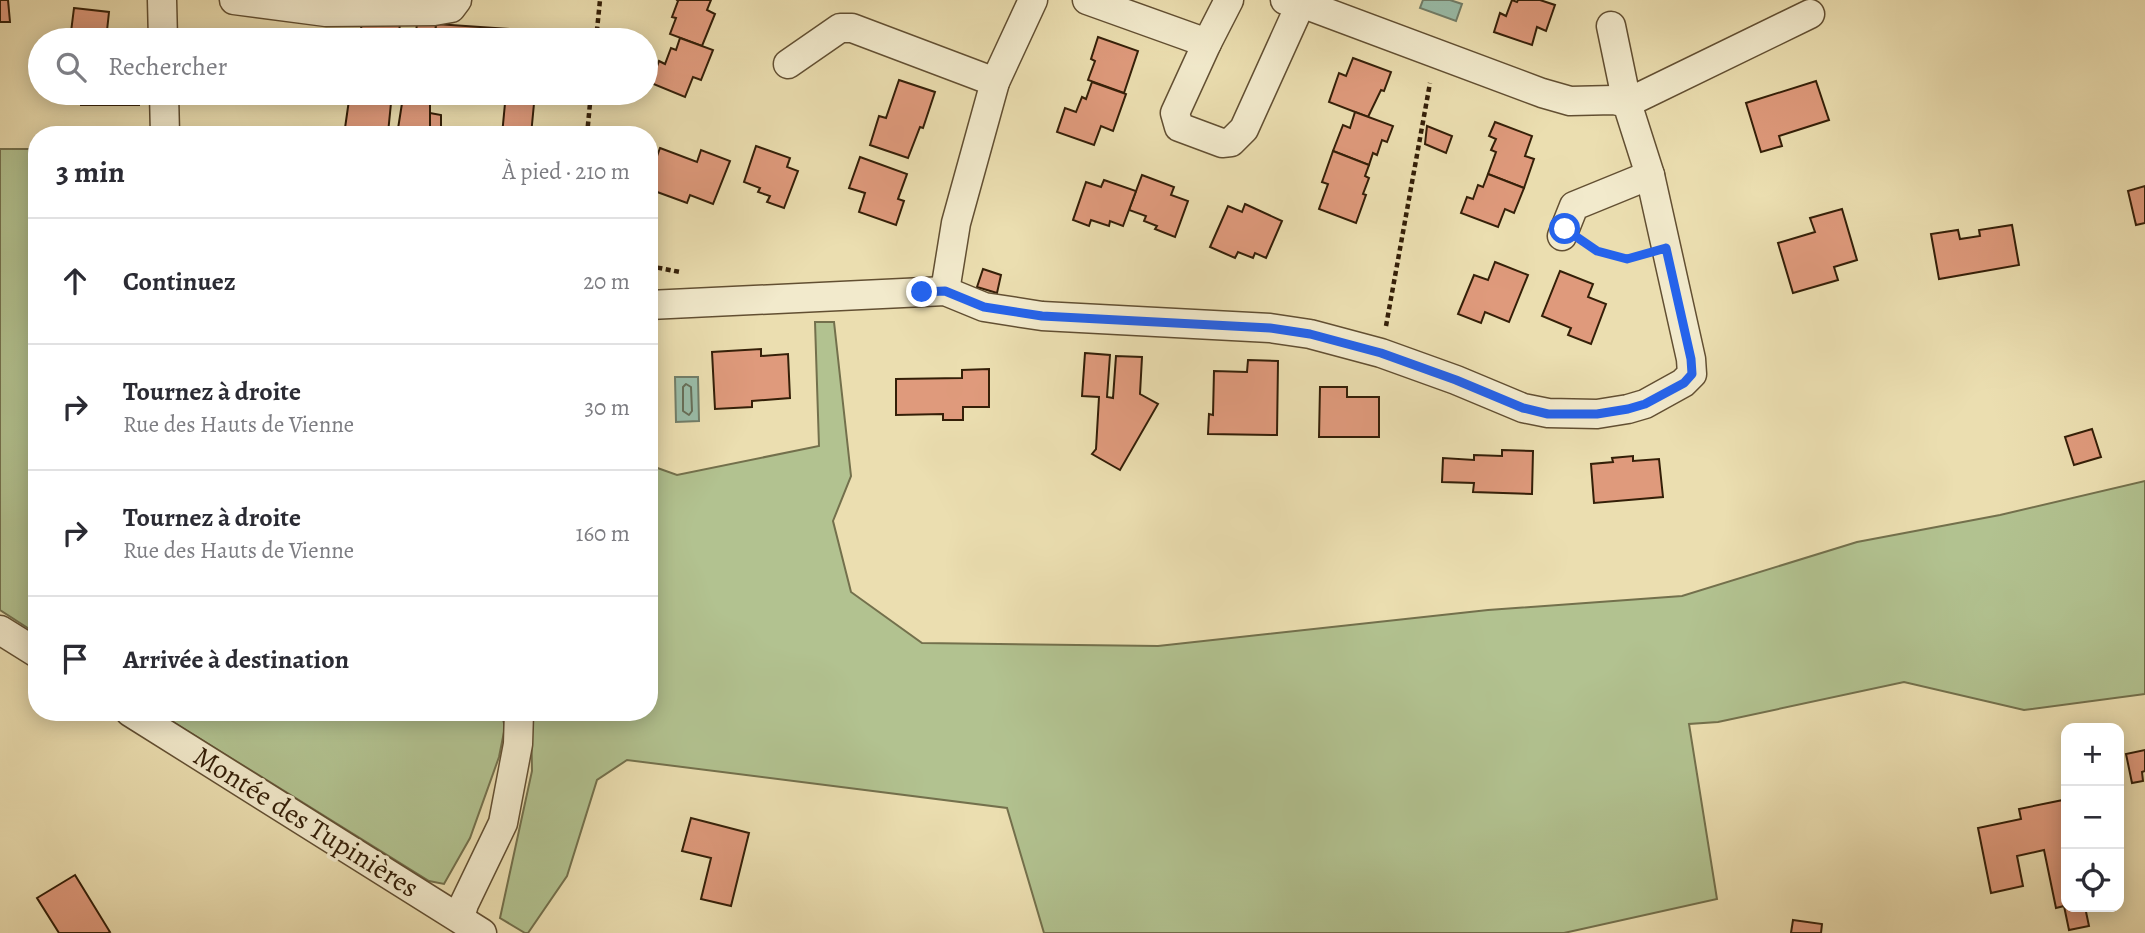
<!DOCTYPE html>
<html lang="fr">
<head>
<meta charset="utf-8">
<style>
  body { margin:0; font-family:Alegreya,serif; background:#f7f7f7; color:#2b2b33 }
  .controls { position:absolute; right:21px; bottom:21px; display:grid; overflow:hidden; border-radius:14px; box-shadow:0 4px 18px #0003 }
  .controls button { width:63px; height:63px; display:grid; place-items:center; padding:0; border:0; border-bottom:2px solid #e1e1e2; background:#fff; color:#2b2b33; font:35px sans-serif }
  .stop { position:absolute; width:21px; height:21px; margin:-16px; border:5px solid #2563eb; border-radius:50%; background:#fff }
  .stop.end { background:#2563eb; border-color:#fff; box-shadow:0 2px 7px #0008 }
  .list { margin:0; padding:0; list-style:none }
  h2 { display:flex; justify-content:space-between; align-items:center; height:91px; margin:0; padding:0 28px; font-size:30px }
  h2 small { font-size:23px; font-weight:400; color:#7c7c81 }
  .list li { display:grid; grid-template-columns:46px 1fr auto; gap:21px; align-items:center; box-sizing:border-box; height:126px; padding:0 28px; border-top:2px solid #e1e1e2 }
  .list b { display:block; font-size:26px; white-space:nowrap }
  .list p { margin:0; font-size:23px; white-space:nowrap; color:#7c7c81 }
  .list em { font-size:23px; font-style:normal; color:#7c7c81 }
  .icon { flex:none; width:38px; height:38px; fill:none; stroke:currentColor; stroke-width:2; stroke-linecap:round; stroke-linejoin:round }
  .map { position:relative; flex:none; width:2145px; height:933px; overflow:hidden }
  .search { position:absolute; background:#fff; box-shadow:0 4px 18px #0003; left:28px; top:28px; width:630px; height:77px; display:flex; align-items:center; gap:18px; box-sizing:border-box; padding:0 24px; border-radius:38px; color:#7c7c81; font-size:26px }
  .panel { position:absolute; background:#fff; box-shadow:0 4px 18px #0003; left:28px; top:126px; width:630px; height:595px; border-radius:28px }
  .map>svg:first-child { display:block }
  .green { fill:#b2c290; stroke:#73704c; stroke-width:2 }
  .water { fill:#99bca8; stroke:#717d68; stroke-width:2 }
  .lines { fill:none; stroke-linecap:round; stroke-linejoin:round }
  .shore { stroke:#666e58; stroke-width:2 }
  .building { fill:#df9a7c; stroke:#341f08; stroke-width:2 }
  .street-casing { stroke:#624f32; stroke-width:31 }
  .path { stroke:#341f08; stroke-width:4.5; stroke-dasharray:5 3.5; stroke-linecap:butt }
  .street { stroke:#f2eacc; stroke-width:28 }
  .route { stroke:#2563eb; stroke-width:9 }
  .labels { text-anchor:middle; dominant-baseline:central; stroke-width:7; stroke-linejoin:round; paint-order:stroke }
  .street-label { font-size:28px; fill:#341f08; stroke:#f2eacc }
</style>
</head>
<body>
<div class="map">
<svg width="2145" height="933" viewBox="0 0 2145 933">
  <rect width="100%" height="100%" fill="#ebdeb0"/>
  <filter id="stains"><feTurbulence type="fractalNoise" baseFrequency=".00286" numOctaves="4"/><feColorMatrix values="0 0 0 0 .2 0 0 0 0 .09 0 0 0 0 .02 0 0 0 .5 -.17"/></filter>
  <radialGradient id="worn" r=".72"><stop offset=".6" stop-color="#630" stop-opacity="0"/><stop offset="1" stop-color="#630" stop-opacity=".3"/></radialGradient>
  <g class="green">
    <path d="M0,149H37V634L0,610Z"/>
    <path d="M815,322H834L851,476L833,521L851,592L922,643L1158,646L1488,610L1682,596L1857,542L2000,515L2145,481V694L2024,710L1904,682L1718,722L1689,724L1717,899L1564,933H1044L1007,808L627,760L597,780L567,876L528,933H525L500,918L532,771L531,712H649V465L677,475L819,446Z"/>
    <path d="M157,712H501L505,727L499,757L470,838L444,884L429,881Z"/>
  </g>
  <g class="water">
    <path d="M1423,0H1450L1462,4L1456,21L1420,8Z"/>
    <path d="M675,377H698L699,421L676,422Z"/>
  </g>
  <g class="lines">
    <path class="shore" d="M686,384L691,387L692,411L689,415L683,411V387Z"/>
  </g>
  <g class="building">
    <path d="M0,0H8L10,22H0Z"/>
    <path d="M677,0H711L707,10L715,14L702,46L670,34L676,18L672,17L678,1Z"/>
    <path d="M1512,0L1517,2L1518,0H1540L1555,5L1546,31L1537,27L1532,45L1494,32L1500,13L1506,16Z"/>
    <path d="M74,8L109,12L106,40H70Z"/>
    <path d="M362,23L400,24L398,40H359Z"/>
    <path d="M417,24H436L435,40H415Z"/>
    <path d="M436,24L509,29L508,40H435Z"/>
    <path d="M1098,37L1138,51L1124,93L1088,80L1095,61L1091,59Z"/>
    <path d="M680,38L713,50L701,80L693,77L685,97L651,83L659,61L665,64L671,48L676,50Z"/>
    <path d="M1353,58L1391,72L1384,91L1381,90L1368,117L1329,102L1339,73L1346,76Z"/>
    <path d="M899,80L935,92L923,128L920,127L908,158L870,145L879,116L886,118Z"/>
    <path d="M1816,81L1829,120L1779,136L1782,146L1761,152L1746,103Z"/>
    <path d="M1092,82L1126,94L1113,131L1101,126L1094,145L1057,132L1065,108L1076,112L1082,97L1086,99Z"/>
    <rect x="81" y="93" width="58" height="12"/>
    <path d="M350,93H392L388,133L375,131L374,135H344Z"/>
    <path d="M404,93H431L430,103L403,97Z"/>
    <path d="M506,93H535L531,135H502Z"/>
    <path d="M403,97L430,103V135H397Z"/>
    <path d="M1355,112L1393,126L1387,142L1382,140L1377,155L1373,153L1369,165L1333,151L1343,125L1350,128Z"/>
    <path d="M430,113L441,115V135H430Z"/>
    <path d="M1495,122L1532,136L1525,156L1534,159L1524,188L1488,174L1496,152L1491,150L1496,139L1489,136Z"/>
    <path d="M1427,126L1452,136L1446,153L1425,144Z"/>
    <path d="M756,146L790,158L787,167L798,171L784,208L767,202L770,196L758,192L760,188L744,182Z"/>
    <path d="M660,148L697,162L701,150L730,161L713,204L690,195L687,203L649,189V178Z"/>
    <path d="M1333,151L1369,165L1365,176L1369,178L1363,194L1366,195L1356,223L1319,209L1328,184L1322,182Z"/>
    <path d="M860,157L907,174L898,199L904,201L896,225L859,212L865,193L849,188Z"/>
    <path d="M1488,174L1524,188L1514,213L1505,209L1498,227L1461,213L1467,197L1473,199L1478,185L1483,187Z"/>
    <path d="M1142,175L1174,187L1171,195L1188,201L1175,237L1155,229L1157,226L1144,221L1146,216L1129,210Z"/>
    <path d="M1104,180L1136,191L1123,226L1110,221L1109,226L1091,220L1089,226L1073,220L1086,182L1101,187Z"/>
    <path d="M2145,186V223L2136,225L2128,191Z"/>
    <path d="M1245,204L1282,221L1266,258L1255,253L1253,258L1238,252L1235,258L1210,247L1228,206L1242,212Z"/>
    <path d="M1842,209L1857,260L1834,267L1838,280L1793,293L1778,243L1815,232L1810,218Z"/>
    <path d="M2012,225L2019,265L1939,279L1931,234L1958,230L1960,239L1980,236L1979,230Z"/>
    <path d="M1495,262L1528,275L1509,322L1485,312L1481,323L1458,314L1474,275L1488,280Z"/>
    <path d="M983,269L1001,275L997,293L977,287Z"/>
    <path d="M1560,271L1593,284L1588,297L1606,304L1591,344L1568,335L1571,328L1542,316Z"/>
    <path d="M761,349V356L788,354L790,398L752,401V407L715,409L712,352Z"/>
    <path d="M1085,353L1110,355L1107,397L1113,398L1116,356L1142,357L1140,394L1158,404L1120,470L1092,454L1096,449L1099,397L1082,396Z"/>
    <path d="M1248,360L1278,361L1277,435L1208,434L1209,414L1213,415L1214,371L1247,372Z"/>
    <path d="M989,369V407H963V420H943V414L896,415V379L962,378V370Z"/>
    <path d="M1320,387H1347V397H1379V437H1319Z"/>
    <path d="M2092,429L2101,457L2074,465L2065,437Z"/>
    <path d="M1502,450L1533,451L1532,494L1473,492L1474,483L1442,482L1443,458L1474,460V455L1502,456Z"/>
    <path d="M1633,456V461L1659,459L1663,497L1594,503L1591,464L1613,462L1612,458Z"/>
    <path d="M2145,750V771L2142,772L2143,781L2132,783L2126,754Z"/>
    <path d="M2063,800L2066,816V907H2085L2089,926L2069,930L2064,906L2056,908L2044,850L2017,856L2023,886L1991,893L1978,828L2021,819L2019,809Z"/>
    <path d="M691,818L749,833L731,906L701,899L711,858L682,851Z"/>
    <path d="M75,875L110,932L108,933H59L37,898Z"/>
    <path d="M1793,920L1822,924L1821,933H1791Z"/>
  </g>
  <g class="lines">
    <g class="street-casing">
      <g id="street">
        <path d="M162,0L163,40"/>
        <path d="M234,0L326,12L434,11L451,8L457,0"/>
        <path d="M1087,0L1207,43L1229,0"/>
        <path d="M1611,26L1627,103L1810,14"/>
        <path d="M1207,43L1175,113L1179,127L1222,143L1231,142L1244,129L1301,3"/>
        <path d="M788,64L840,28H852L995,82"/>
        <path d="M164,93L165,135"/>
        <path d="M1562,236L1574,206L1650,175"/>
        <path d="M945,291L956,223L995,82L1033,0"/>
        <path d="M649,305L945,291L984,307L1042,316L1270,328L1310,334L1381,353L1456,380L1523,408L1548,413L1597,414L1628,409L1645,404L1683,383L1692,374L1691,359L1650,175L1627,103L1614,100L1570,101L1542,93L1301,3L1285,0"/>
        <path d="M0,630L37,653"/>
        <path d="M130,712L482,933"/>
        <path d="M460,918L464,904L503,823L518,744L519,712"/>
      </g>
    </g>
    <g class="path">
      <path d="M596,40L600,0"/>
      <path d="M587,135L591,93"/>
      <path d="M1591,247L1597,251L1627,259L1638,256"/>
      <path d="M649,266L680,272"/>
      <path d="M1386,326L1430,83"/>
    </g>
    <use href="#street" class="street"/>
  </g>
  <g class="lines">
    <path class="route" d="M922,292L945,291L984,307L1042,316L1270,328L1310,334L1381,353L1456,380L1523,408L1548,414H1597L1628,409L1645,404L1684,383L1692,374L1691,359L1666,248L1627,259L1597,251L1565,229"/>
  </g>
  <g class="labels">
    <g class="street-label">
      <text transform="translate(306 822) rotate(32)">Montée des Tupinières</text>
    </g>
  </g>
  <rect width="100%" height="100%" filter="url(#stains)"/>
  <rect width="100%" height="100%" fill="url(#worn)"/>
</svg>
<div class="controls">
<button>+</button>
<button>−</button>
<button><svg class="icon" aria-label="locate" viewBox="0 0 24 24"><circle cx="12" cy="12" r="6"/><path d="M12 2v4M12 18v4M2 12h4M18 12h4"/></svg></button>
</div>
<div class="stop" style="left:1565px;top:229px"></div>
<div class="stop end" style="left:922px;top:292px"></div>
<div class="search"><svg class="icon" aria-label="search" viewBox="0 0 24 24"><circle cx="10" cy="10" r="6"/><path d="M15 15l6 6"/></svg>Rechercher</div>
<section class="panel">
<h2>3 min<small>À pied · 210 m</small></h2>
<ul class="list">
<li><svg class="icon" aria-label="ahead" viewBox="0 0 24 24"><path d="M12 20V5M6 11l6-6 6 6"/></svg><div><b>Continuez</b></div><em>20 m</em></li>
<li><svg class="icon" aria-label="right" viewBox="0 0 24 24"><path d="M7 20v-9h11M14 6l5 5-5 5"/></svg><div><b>Tournez à droite</b><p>Rue des Hauts de Vienne</p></div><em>30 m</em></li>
<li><svg class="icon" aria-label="right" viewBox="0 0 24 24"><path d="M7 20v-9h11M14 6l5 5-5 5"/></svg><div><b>Tournez à droite</b><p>Rue des Hauts de Vienne</p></div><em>160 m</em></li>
<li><svg class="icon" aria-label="arrive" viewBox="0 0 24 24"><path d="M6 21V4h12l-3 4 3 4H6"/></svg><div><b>Arrivée à destination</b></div></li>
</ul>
</section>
</div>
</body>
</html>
